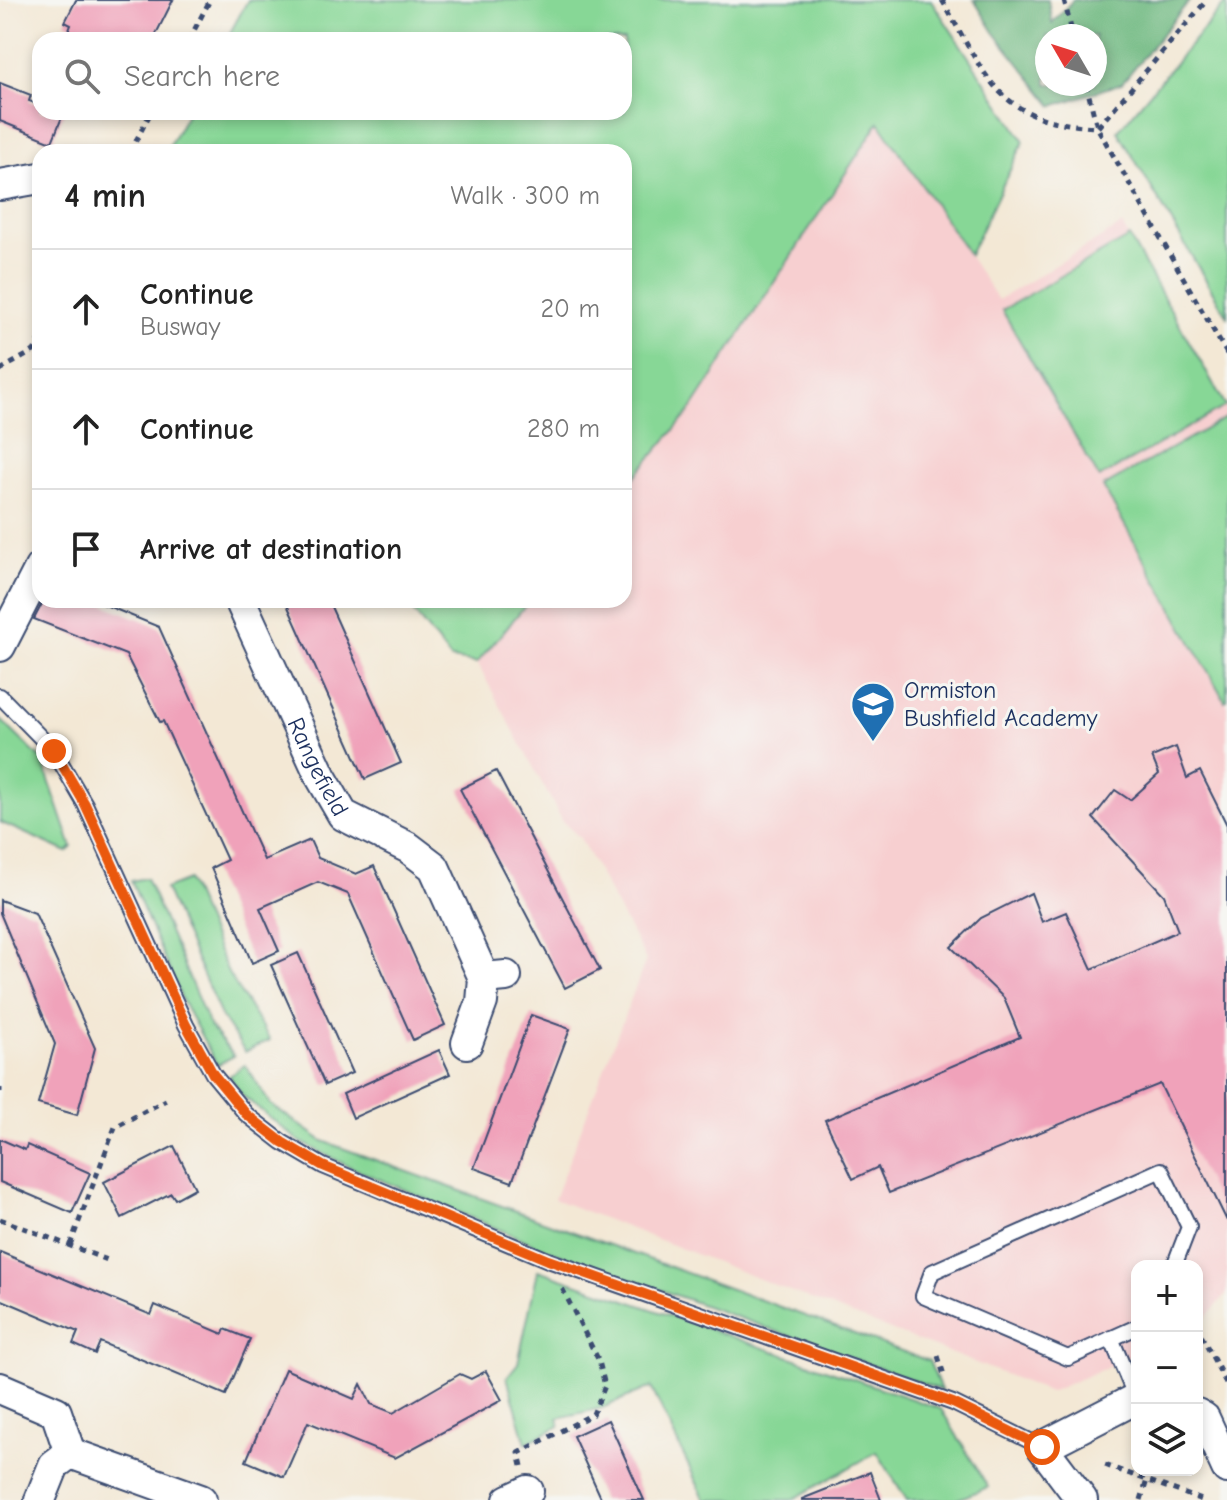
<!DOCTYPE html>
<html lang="en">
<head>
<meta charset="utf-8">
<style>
  body { margin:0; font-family:"Comic Neue",sans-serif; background:#f2f2f2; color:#222 }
  .controls { position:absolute; right:24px; bottom:24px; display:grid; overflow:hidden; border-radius:16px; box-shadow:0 4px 12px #0003 }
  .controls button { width:72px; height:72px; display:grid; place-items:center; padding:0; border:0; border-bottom:2px solid #e0e0e0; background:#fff; color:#222; font:40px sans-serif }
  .compass { position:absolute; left:1035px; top:24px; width:72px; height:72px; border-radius:50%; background:#fff; box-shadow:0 4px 12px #0003; rotate:309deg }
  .stop { position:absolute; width:24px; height:24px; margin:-18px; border:6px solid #ea580c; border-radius:50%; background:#fff }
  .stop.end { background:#ea580c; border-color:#fff; box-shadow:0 2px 8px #0008 }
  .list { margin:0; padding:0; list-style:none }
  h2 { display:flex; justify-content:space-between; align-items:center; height:104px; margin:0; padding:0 32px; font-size:34px }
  h2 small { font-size:26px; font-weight:400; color:#767676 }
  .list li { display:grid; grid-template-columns:52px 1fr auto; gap:24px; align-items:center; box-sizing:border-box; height:120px; padding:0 32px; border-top:2px solid #e0e0e0 }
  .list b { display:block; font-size:30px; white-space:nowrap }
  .list p { margin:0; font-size:26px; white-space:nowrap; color:#767676 }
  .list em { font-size:26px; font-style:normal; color:#767676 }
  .icon { flex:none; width:44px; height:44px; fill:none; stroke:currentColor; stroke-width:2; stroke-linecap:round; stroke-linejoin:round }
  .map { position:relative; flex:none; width:1227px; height:1500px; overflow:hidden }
  .search { position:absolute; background:#fff; box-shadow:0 4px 12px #0003; left:32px; top:32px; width:600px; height:88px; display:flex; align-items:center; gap:20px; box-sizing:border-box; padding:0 28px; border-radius:24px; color:#767676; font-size:30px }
  .panel { position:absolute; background:#fff; box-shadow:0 4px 12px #0003; left:32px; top:144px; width:600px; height:464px; border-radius:24px }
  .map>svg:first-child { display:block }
  .built { fill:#f7cfd0 }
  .green { fill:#87d796; stroke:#51837a; stroke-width:2 }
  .forest { fill:#6db87f; stroke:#44746e; stroke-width:2; fill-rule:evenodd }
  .building { fill:#f0a2ba }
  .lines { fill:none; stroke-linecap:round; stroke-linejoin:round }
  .lane-casing { stroke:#3b4b70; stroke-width:18 }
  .street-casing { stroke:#3b4b70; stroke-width:34 }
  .path { stroke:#3b4b70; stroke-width:5; stroke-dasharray:6 6; stroke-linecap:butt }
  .lane { stroke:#fff; stroke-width:14 }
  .street { stroke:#fff; stroke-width:30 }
  .route { stroke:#ea580c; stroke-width:10 }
  .labels { text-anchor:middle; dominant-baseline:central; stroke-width:6; stroke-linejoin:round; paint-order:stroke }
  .poi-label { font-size:24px; fill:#1b2f5e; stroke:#f6f6f2; text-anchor:start }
  .street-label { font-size:24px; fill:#1b2f5e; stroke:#f6f6f2 }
</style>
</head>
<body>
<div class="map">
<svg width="1227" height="1500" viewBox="0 0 1227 1500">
  <rect width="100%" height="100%" fill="#f6f6f2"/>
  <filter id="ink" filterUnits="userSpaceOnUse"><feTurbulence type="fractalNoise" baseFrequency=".0125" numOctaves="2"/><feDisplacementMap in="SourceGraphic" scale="16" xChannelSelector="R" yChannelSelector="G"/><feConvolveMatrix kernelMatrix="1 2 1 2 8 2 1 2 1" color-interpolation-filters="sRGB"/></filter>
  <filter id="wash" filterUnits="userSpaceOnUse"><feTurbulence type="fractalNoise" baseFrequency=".006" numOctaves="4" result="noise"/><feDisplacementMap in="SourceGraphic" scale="32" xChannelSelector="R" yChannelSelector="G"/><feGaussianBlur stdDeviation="1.8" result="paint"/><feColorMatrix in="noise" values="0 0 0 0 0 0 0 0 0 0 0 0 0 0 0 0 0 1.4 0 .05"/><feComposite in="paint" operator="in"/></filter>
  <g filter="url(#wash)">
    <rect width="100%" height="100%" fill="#f3e8d5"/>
    <path class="built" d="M879,121L998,300L1122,225L1227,407V1293L1197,1328V1266H1137V1354L1050,1392L554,1199L646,960L580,838L563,822L477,663L530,600H624V489L688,414Z"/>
    <g class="green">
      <path d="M248,0H931L1024,141L969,255L879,122L688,414L624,489V152H166L188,112H624V40H226Z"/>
      <path d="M1227,1V316L1118,131Z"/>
      <path d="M1129,237L1226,406L1099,478L1002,310Z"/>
      <path d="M1227,417V700L1225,701L1103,487Z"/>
      <path d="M404,600H530L477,663L451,659Z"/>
      <path d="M0,719L42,760L72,847L67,852L0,822Z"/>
      <path d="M146,878L210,1027L234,1056L217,1065L183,1002L131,881Z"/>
      <path d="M188,880L229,975L270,1040L245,1052L222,1018L165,889Z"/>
      <path d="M245,1065L270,1104L323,1141L929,1361L941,1390L546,1249L348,1166L299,1141L243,1096L229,1076Z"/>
      <path d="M538,1270L941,1409L988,1487L956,1500H907L877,1452L792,1500H705L651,1387L602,1408L558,1418L560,1426L526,1443L507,1377L518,1363Z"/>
    </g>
    <path class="forest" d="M974,0H1048L1052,23L1073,0H1190L1122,83L1053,106L994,32ZM1047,36H1095V84H1047Z"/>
    <g id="blocks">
      <g class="building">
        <path d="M76,0H173L153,40H65L71,25L65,22Z"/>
        <path d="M0,83L31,95L29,101L40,105V112H64L52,142L0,121Z"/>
        <path d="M44,600H93L159,627L264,860L310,840L318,858L356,874L374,866L445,1025L413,1040L348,894L318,882L260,908L279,951L252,963L211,868L227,860L163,721L160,722L126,655L34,619Z"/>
        <path d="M285,600H328L401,763L365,779Z"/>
        <path d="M1176,747L1187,778L1200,771L1227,825V1221L1160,1084L889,1193L878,1167L853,1179L825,1120L1020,1037L1004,998L951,947L981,918L1031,893L1042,922L1066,912L1092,969L1178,931L1164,895L1093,818L1115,790L1130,800L1159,774L1152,757Z"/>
        <path d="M496,771L600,970L565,988L460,789Z"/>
        <path d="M0,900L35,913L95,1048L77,1115L38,1104L55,1044L0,913Z"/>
        <path d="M298,953L352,1073L325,1085L271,965Z"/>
        <path d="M531,1015L570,1029L512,1182L474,1168Z"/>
        <path d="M439,1050L450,1074L353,1118L343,1094Z"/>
        <path d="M0,1139L25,1150L27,1145L90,1173L72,1213L0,1182Z"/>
        <path d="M174,1146L195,1188L175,1199L171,1193L122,1218L104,1182Z"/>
        <path d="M0,1252L151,1315L155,1305L223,1334L225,1329L250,1339L226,1395L100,1342L95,1354L73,1344L78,1332L0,1299Z"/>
        <path d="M285,1369L354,1399L361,1384L371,1404L393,1413L460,1374L471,1379L486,1371L502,1400L395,1458L308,1422L284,1477L246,1461Z"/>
        <path d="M608,1420L644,1500H602L573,1436Z"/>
        <path d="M870,1472L881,1500H802V1499Z"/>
      </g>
    </g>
  </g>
  <g filter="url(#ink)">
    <use href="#blocks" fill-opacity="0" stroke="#3b4b70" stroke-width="2"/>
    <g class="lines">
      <g class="lane-casing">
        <g id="lane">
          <path d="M0,696L54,751L85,804L186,1025L213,1074L246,1114L282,1142L323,1166L548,1260L953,1403L1042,1447"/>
          <path d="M1137,1327L1068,1358L923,1296L932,1272L1161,1170L1189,1227L1174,1266"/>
          <path d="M1111,1338L1136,1398"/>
        </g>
      </g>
      <g class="street-casing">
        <g id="street">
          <path d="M0,185L40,178"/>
          <path id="s1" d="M240,600L321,777L343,815L409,848L434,867L484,978"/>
          <path d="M0,646L40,568"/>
          <path d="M467,1043L482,1002L484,978L506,976"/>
          <path d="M0,1388L56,1412L70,1453L54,1465L40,1500"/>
          <path d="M1197,1414L1204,1418L1227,1468"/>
          <path d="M70,1453L201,1500"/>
          <path d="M509,1500L528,1491"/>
          <path d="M1082,1500L1042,1447L1137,1398"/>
        </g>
      </g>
      <g class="path">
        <path d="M942,0C988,79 997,122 1097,127"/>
        <path d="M1064,0L1073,36"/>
        <path d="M189,40L210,0"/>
        <path d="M1086,84L1097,127L1227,354"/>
        <path d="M1098,127L1207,0"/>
        <path d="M130,152L151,112"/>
        <path d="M0,370L34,351L40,339"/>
        <path d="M0,1088V1092"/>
        <path d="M0,1219L110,1261"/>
        <path d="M70,1245L115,1127L166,1100"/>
        <path d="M1201,1335L1227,1385"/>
        <path d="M1197,1347L1201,1336"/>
        <path d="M938,1356L945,1378"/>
        <path d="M1105,1465L1202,1500"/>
        <path d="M522,1466L519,1453L593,1414L605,1386L599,1361L561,1286"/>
        <path d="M1141,1500L1150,1470"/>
      </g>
      <use href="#lane" class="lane"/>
      <use href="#street" class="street"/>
    </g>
  </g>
  <g class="lines" filter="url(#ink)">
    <path class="route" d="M54,751L85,804L186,1025L213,1074L246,1114L282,1142L323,1166L548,1260L953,1403L1042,1447"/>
  </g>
  <defs>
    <g id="school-pin" transform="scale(2.3)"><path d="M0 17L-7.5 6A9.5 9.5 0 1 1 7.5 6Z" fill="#1f6fb2" stroke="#f6f6f2"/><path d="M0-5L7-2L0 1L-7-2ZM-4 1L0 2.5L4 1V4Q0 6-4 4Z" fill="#fff"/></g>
  </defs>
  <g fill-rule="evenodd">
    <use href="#school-pin" x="873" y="704"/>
  </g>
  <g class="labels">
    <g class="poi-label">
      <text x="904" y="690">Ormiston<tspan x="904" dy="28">Bushfield Academy</tspan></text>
    </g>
    <g class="street-label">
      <text stroke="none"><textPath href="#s1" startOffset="184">Rangefield</textPath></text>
    </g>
  </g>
</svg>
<div class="controls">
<button>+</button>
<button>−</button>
<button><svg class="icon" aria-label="layers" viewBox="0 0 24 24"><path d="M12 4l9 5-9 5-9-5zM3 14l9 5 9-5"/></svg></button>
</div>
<svg class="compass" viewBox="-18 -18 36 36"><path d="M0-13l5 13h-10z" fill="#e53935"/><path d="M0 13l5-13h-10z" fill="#767676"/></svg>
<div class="stop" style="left:1042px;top:1447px"></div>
<div class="stop end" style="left:54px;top:751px"></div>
<div class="search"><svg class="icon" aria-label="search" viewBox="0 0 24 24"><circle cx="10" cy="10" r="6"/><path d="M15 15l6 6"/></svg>Search here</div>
<section class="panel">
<h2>4 min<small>Walk · 300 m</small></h2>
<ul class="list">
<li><svg class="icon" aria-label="ahead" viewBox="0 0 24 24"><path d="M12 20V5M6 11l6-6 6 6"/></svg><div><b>Continue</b><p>Busway</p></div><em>20 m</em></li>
<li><svg class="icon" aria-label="ahead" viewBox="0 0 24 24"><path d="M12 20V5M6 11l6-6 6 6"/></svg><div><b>Continue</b></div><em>280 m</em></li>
<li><svg class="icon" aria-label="arrive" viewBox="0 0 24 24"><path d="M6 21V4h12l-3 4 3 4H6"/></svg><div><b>Arrive at destination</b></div></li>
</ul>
</section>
</div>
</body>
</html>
